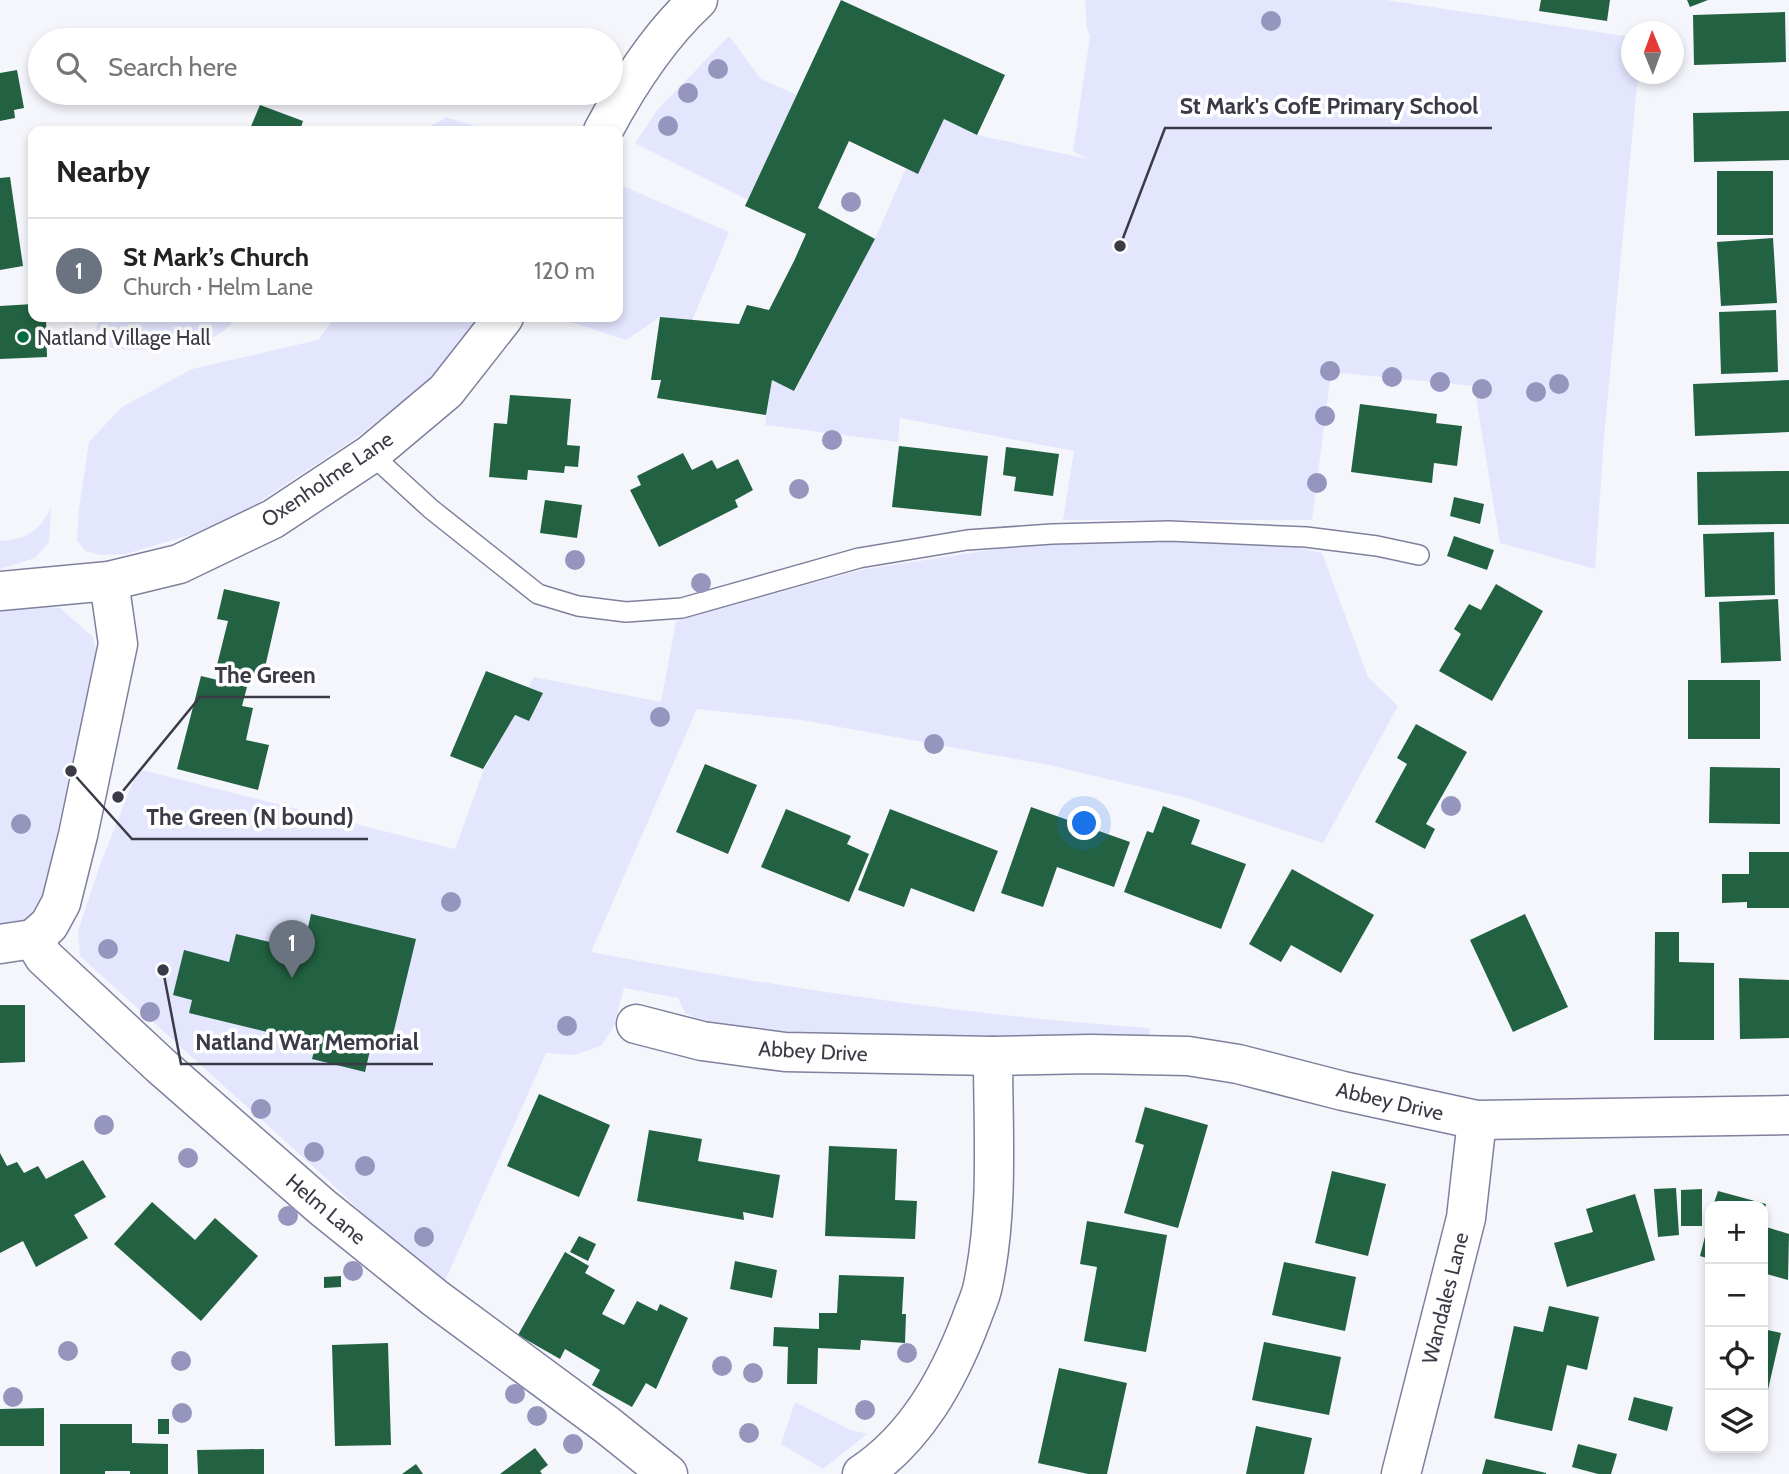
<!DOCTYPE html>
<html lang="en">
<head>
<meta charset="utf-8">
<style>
  body { margin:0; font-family:Cabin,sans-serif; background:#f2f2f2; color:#222 }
  .controls { position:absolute; right:21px; bottom:21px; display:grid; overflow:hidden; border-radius:14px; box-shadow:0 4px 10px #0003 }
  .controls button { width:63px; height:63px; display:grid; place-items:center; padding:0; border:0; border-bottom:2px solid #e0e0e0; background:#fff; color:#222; font:35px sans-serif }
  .compass { position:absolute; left:1621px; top:21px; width:63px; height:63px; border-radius:50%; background:#fff; box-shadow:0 4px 10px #0003; rotate:359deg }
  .you { position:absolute; left:1085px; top:824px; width:24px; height:24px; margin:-18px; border:5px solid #fff; border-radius:50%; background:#1a73e8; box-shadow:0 0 0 10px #1a73e833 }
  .badge { display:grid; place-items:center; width:46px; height:46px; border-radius:50%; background:#d93025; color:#fff; font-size:23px; font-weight:700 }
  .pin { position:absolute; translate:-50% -58px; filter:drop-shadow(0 2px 4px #0008) }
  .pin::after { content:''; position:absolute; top:37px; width:24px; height:21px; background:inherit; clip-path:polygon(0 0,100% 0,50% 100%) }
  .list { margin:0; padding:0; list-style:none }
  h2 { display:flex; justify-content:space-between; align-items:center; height:91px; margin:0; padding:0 28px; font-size:30px }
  h2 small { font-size:23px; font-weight:400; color:#767676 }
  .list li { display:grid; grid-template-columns:46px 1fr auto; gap:21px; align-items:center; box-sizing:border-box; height:105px; padding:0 28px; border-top:2px solid #e0e0e0 }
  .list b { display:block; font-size:26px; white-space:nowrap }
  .list p { margin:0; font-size:23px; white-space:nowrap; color:#767676 }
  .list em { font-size:23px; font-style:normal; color:#767676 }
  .icon { flex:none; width:38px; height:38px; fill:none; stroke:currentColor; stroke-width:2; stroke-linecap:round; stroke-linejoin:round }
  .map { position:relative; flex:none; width:1789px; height:1474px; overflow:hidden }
  .search { position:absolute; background:#fff; box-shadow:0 4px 10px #0003; left:28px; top:28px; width:595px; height:77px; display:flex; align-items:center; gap:18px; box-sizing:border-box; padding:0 24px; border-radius:38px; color:#767676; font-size:26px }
  .panel { position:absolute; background:#fff; box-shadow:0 4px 10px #0003; left:28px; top:126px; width:595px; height:196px; border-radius:14px }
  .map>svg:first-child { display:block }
  .green { fill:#e4e6fe }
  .building { fill:#226242 }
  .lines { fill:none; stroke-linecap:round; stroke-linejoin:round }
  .lane-casing { stroke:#7e809d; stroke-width:22 }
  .street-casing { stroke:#7e809d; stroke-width:41 }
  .lane { stroke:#fff; stroke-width:19 }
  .street { stroke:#fff; stroke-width:38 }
  .tree { fill:#9595be }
  .poi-dot { fill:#016c43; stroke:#fff; stroke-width:2.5 }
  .labels { text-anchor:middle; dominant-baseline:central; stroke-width:7; stroke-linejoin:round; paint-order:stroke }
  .poi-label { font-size:21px; fill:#3a3b47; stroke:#fff; text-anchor:start }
  .street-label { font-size:21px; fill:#3a3b47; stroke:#fff }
  .leader { fill:none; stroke:#3a3b47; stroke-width:2.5 }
  .callout-dot { fill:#3a3b47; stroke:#fff; stroke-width:2.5 }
  .callout-label { font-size:23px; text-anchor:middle; font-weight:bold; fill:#3a3b47; stroke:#fff; stroke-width:7; stroke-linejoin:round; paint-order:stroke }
</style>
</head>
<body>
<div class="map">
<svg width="1789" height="1474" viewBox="0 0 1789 1474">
  <rect width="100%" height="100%" fill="#f5f6fc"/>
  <g class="green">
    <path d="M1085,0H1386L1631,37L1632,74H1638L1604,438L1595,569L1500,543L1474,386L1331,372L1312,520H1063L1074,451L900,418L898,442L765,425L772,380L795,391L875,239L906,168L918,173L944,119L977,135L1088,159L1073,151L1090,36L1087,29Z"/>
    <path d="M729,36L761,79L797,95L748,200L635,143L658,109Z"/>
    <path d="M446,117L490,131H423Z"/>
    <path d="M618,184L729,232L692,321L660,317L626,340L555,317H618Z"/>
    <path d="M99,317H238C228,328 217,337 202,342C175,350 119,354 93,343Z"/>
    <path d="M335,317H482L439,372L357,437L253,506L196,533L126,554L101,555L85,551L77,540L79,509L89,442L122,407L192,369L318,340Z"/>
    <path d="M51,508L49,542L35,558L0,569V541C28,539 38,532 51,508Z"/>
    <path d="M1168,540L1272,542L1322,553L1368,677L1398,706L1323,843L1187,798L1049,765L801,720L697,709L591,952C776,987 962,1015 1150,1028L1148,1041L793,1035L705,1023L685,1013L678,998L624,988L614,1026L601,1046L574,1055L546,1053L445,1281L370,1221L327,1179L80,956L78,931L100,865L138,769L455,849L484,769L515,715L529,721L543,693L528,687L534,677L661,702L676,621L861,570L1016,546Z"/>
    <path d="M35,605L60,608L93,637L97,653L41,905L21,929L0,933V612Z"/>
    <path d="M795,1402L851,1430L867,1434L823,1469L781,1444Z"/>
  </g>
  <g class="building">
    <path d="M841,0L1005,75L977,135L944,119L918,174L849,141L818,208L875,239L794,391L772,380L766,415L657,398L661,380H651L660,317L739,324L747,305L769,310L794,261L806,234L745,206Z"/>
    <path d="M1541,0H1610L1607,21L1539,11Z"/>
    <path d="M1687,0H1708L1690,7Z"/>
    <path d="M1785,12L1786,62L1694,65L1693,15Z"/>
    <path d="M17,70L24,108L14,110L15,118L0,121V73Z"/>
    <path d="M260,105L303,121L300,131H249Z"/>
    <path d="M1789,111V160L1694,162L1693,113Z"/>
    <rect x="1717" y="171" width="56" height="64"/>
    <path d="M10,177L23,266L0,270V178Z"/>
    <path d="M1773,238L1777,303L1721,306L1717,242Z"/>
    <path d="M33,304V317H46L47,357L0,359V306Z"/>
    <path d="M1776,310L1778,372L1721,374L1719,312Z"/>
    <path d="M1789,380V432L1695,436L1693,384Z"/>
    <path d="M510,395L571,399L567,445L580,446L578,467L565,466L564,473L528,470L527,480L489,477L494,423L507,424Z"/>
    <path d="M1360,404L1437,414L1436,423L1462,426L1457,466L1434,463L1432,483L1351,472Z"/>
    <path d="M899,446L988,456L981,516L892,507Z"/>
    <path d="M1006,447L1059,454L1053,496L1014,491L1016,477L1003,475Z"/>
    <path d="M683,453L692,470L712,460L717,469L738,459L753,490L735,500L738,507L659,547L630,490L641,485L637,476Z"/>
    <path d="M1789,471V524L1698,525L1697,472Z"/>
    <path d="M1454,497L1484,504L1480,524L1450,516Z"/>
    <path d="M545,500L582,505L577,538L540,533Z"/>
    <path d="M1774,532L1775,595L1705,597L1703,534Z"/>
    <path d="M1454,536L1494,550L1487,570L1447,556Z"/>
    <path d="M1496,584L1543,611L1492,701L1439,671L1461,634L1454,629L1469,604L1481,610Z"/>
    <path d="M224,589L280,602L263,676L217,665L228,621L217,619Z"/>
    <path d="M1778,599L1781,661L1721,663L1719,602Z"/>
    <path d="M486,671L543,693L529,721L515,715L483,769L450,756Z"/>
    <path d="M201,676L247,687L242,706L253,708L246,740L269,745L258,790L177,769Z"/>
    <rect x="1688" y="680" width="72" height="59"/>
    <path d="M1416,724L1467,752L1426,824L1435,829L1425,849L1375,822L1407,764L1397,758Z"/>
    <path d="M705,764L757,785L728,854L676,832Z"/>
    <path d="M1710,767L1780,768V824L1709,823Z"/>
    <path d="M1163,806L1200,820L1191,844L1246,864L1221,929L1124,892L1147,831L1153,833Z"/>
    <path d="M1031,807L1130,842L1114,887L1057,867L1043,907L1001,893Z"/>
    <path d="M786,809L851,836L847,844L869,854L849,902L761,867Z"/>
    <path d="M890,809L998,851L974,912L911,888L904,907L858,890Z"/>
    <path d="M1749,852H1789V908H1747V902L1722,903V874H1749Z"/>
    <path d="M1292,869L1374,915L1341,973L1291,945L1281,962L1249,944Z"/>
    <path d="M311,914L416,939L389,1051L371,1046L365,1072L312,1059L316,1044L189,1013L192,1000L173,995L184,950L229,962L236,934L303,950Z"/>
    <path d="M1525,914L1568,1007L1513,1032L1470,940Z"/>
    <path d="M1655,932H1679V962L1714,963V1040H1654Z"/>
    <path d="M1739,978L1789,980V1038L1740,1039Z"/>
    <path d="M0,1005H25V1062L0,1063Z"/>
    <path d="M539,1094L610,1125L579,1197L507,1166Z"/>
    <path d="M1145,1107L1208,1125L1178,1228L1124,1213L1144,1145L1135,1142Z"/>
    <path d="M649,1130L702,1139L698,1161L780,1175L773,1218L743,1212L744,1220L637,1201Z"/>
    <path d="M829,1146L897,1149L895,1200L917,1201L915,1239L825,1236Z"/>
    <path d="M0,1153L7,1166L17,1162L24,1173L38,1166L46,1179L83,1160L106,1197L74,1215L88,1238L36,1267L23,1241L0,1253Z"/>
    <path d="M1332,1171L1386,1184L1368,1256L1315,1243Z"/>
    <path d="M1676,1188L1679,1235L1658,1237L1654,1189Z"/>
    <path d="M1702,1189V1226H1681V1190Z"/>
    <path d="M1718,1191L1766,1204L1764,1213L1763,1206H1713Z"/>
    <path d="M1635,1194L1655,1260L1567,1287L1554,1243L1593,1232L1586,1209Z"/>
    <path d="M152,1202L195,1240L215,1218L258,1256L201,1321L114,1244Z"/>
    <path d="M1087,1221L1167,1235L1146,1352L1084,1341L1097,1267L1080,1264Z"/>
    <path d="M1709,1221H1710V1259L1700,1256Z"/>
    <path d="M1763,1226L1789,1234L1788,1280L1763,1273Z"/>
    <path d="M579,1236L596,1244L588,1261L570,1252Z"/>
    <path d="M565,1252L589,1266L585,1273L615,1290L602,1314L624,1325L637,1301L657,1311L660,1304L688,1318L656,1389L646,1383L632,1407L592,1385L600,1370L565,1349L560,1359L518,1335Z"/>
    <path d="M735,1261L777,1270L772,1298L730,1289Z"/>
    <path d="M1284,1262L1356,1277L1345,1331L1272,1315Z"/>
    <path d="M839,1275L904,1277L902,1314H906L905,1343L861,1340L860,1350L818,1348L817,1384H787L788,1347L773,1346L774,1327L819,1329V1313H837Z"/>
    <path d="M341,1276V1287L324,1288V1277Z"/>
    <path d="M1549,1306L1599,1317L1587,1370L1567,1365L1552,1431L1494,1418L1514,1326L1543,1332Z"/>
    <path d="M1763,1329L1781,1333L1764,1407H1763Z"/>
    <path d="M1264,1342L1341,1357L1329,1415L1252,1400Z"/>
    <path d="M388,1343L391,1445L335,1446L332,1345Z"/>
    <path d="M1059,1368L1127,1383L1107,1474H1088L1038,1463Z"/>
    <path d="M1634,1397L1673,1407L1667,1431L1628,1420Z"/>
    <path d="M44,1408V1446H0V1409Z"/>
    <rect x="158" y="1419" width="11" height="15"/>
    <path d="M60,1424H132V1443L168,1444V1474H130V1471H105V1474H60Z"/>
    <path d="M1256,1426L1312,1438L1304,1474H1246Z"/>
    <path d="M1578,1444L1617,1454L1611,1474H1598L1572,1467Z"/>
    <path d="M535,1448L548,1465L540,1471L542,1474H500Z"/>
    <path d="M264,1449V1474H198L197,1450Z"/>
    <path d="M1486,1459L1546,1473V1474H1482Z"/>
    <path d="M416,1464L423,1474H402Z"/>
  </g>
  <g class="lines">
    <g class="lane-casing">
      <path id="lane" d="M371,454L431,509L538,594L578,606L626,612L682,608L859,558L967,540L1052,534L1169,531L1306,537L1377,546L1419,555"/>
    </g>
    <g class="street-casing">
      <g id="street">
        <path d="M603,131C627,86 660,35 698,0"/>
        <path d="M0,591L109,581L179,564L273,519L371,454L446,391L504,317"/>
        <path d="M33,939L44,957L161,1066L322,1207L435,1298L607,1425L668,1474"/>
        <path d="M0,944L33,939L49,925L61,903L78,835L118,644L109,581"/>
        <path d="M636,1024L702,1041L785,1052L993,1056"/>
        <path d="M862,1474C916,1438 948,1380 971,1320C975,1308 981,1297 983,1285C999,1210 993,1131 993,1056L1091,1054L1188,1056L1238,1064L1343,1091L1477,1120L1789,1115"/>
        <path d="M1401,1474L1466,1218L1477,1120"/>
      </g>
    </g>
    <use href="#lane" class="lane"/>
    <use href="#street" class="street"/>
  </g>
  <g class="tree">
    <circle cx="1271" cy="21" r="10"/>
    <circle cx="718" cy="69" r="10"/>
    <circle cx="688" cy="93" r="10"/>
    <circle cx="668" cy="126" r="10"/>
    <circle cx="851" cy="202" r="10"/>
    <circle cx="1330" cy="371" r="10"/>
    <circle cx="1392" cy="377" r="10"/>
    <circle cx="1440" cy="382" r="10"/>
    <circle cx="1559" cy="384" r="10"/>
    <circle cx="1482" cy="389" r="10"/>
    <circle cx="1536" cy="392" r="10"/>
    <circle cx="1325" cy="416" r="10"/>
    <circle cx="832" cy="440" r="10"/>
    <circle cx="1317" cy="483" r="10"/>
    <circle cx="799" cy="489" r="10"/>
    <circle cx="575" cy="560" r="10"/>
    <circle cx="701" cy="583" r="10"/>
    <circle cx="660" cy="717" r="10"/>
    <circle cx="934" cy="744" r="10"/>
    <circle cx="1451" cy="806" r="10"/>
    <circle cx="21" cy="824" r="10"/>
    <circle cx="451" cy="902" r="10"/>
    <circle cx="108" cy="949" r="10"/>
    <circle cx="150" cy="1012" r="10"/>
    <circle cx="567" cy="1026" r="10"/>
    <circle cx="261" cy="1109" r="10"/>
    <circle cx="104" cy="1125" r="10"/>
    <circle cx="314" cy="1152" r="10"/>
    <circle cx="188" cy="1158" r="10"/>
    <circle cx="365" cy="1166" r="10"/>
    <circle cx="288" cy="1216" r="10"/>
    <circle cx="424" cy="1237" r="10"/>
    <circle cx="353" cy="1271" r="10"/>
    <circle cx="68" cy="1351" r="10"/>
    <circle cx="907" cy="1353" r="10"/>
    <circle cx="181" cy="1361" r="10"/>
    <circle cx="722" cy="1366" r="10"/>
    <circle cx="753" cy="1373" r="10"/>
    <circle cx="515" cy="1394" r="10"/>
    <circle cx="13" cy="1397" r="10"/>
    <circle cx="865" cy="1410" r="10"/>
    <circle cx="182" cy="1413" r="10"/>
    <circle cx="537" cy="1416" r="10"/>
    <circle cx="749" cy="1433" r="10"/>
    <circle cx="573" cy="1444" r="10"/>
  </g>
  <circle class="poi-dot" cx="23" cy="337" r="7"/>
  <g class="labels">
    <g class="poi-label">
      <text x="37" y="337">Natland Village Hall</text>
    </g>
    <g class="street-label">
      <text transform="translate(327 479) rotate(-34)">Oxenholme Lane</text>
      <text transform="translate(813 1051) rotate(3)">Abbey Drive</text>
      <text transform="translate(1390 1101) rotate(13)">Abbey Drive</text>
      <text transform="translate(326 1209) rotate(40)">Helm Lane</text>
      <text transform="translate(1445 1298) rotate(-76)">Wandales Lane</text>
    </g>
  </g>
  <path class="leader" d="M1120 246L1165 128H1492M118 797L200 697H330M71 771L132 839H368M163 970L181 1064H433"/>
  <g class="callout-dot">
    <circle cx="1120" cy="246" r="7"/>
    <circle cx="118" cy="797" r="7"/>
    <circle cx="71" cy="771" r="7"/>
    <circle cx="163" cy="970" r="7"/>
  </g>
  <g class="callout-label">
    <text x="1329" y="114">St Mark's CofE Primary School</text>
    <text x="265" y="683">The Green</text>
    <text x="250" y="825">The Green (N bound)</text>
    <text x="307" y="1050">Natland War Memorial</text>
  </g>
</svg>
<div class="controls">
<button>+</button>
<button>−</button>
<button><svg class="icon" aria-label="locate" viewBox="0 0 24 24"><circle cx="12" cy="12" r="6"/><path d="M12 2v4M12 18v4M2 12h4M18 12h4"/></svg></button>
<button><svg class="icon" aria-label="layers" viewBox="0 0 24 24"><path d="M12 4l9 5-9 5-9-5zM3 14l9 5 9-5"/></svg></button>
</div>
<svg class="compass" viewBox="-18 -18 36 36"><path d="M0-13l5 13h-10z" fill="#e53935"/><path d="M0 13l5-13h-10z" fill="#767676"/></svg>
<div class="you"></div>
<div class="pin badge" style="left:292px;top:978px;background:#6b7280">1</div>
<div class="search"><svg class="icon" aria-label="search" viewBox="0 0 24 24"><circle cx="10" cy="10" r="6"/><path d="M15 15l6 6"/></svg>Search here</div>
<section class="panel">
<h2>Nearby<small></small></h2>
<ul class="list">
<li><span class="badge" style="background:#6b7280">1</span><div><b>St Mark’s Church</b><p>Church · Helm Lane</p></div><em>120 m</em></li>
</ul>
</section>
</div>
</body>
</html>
